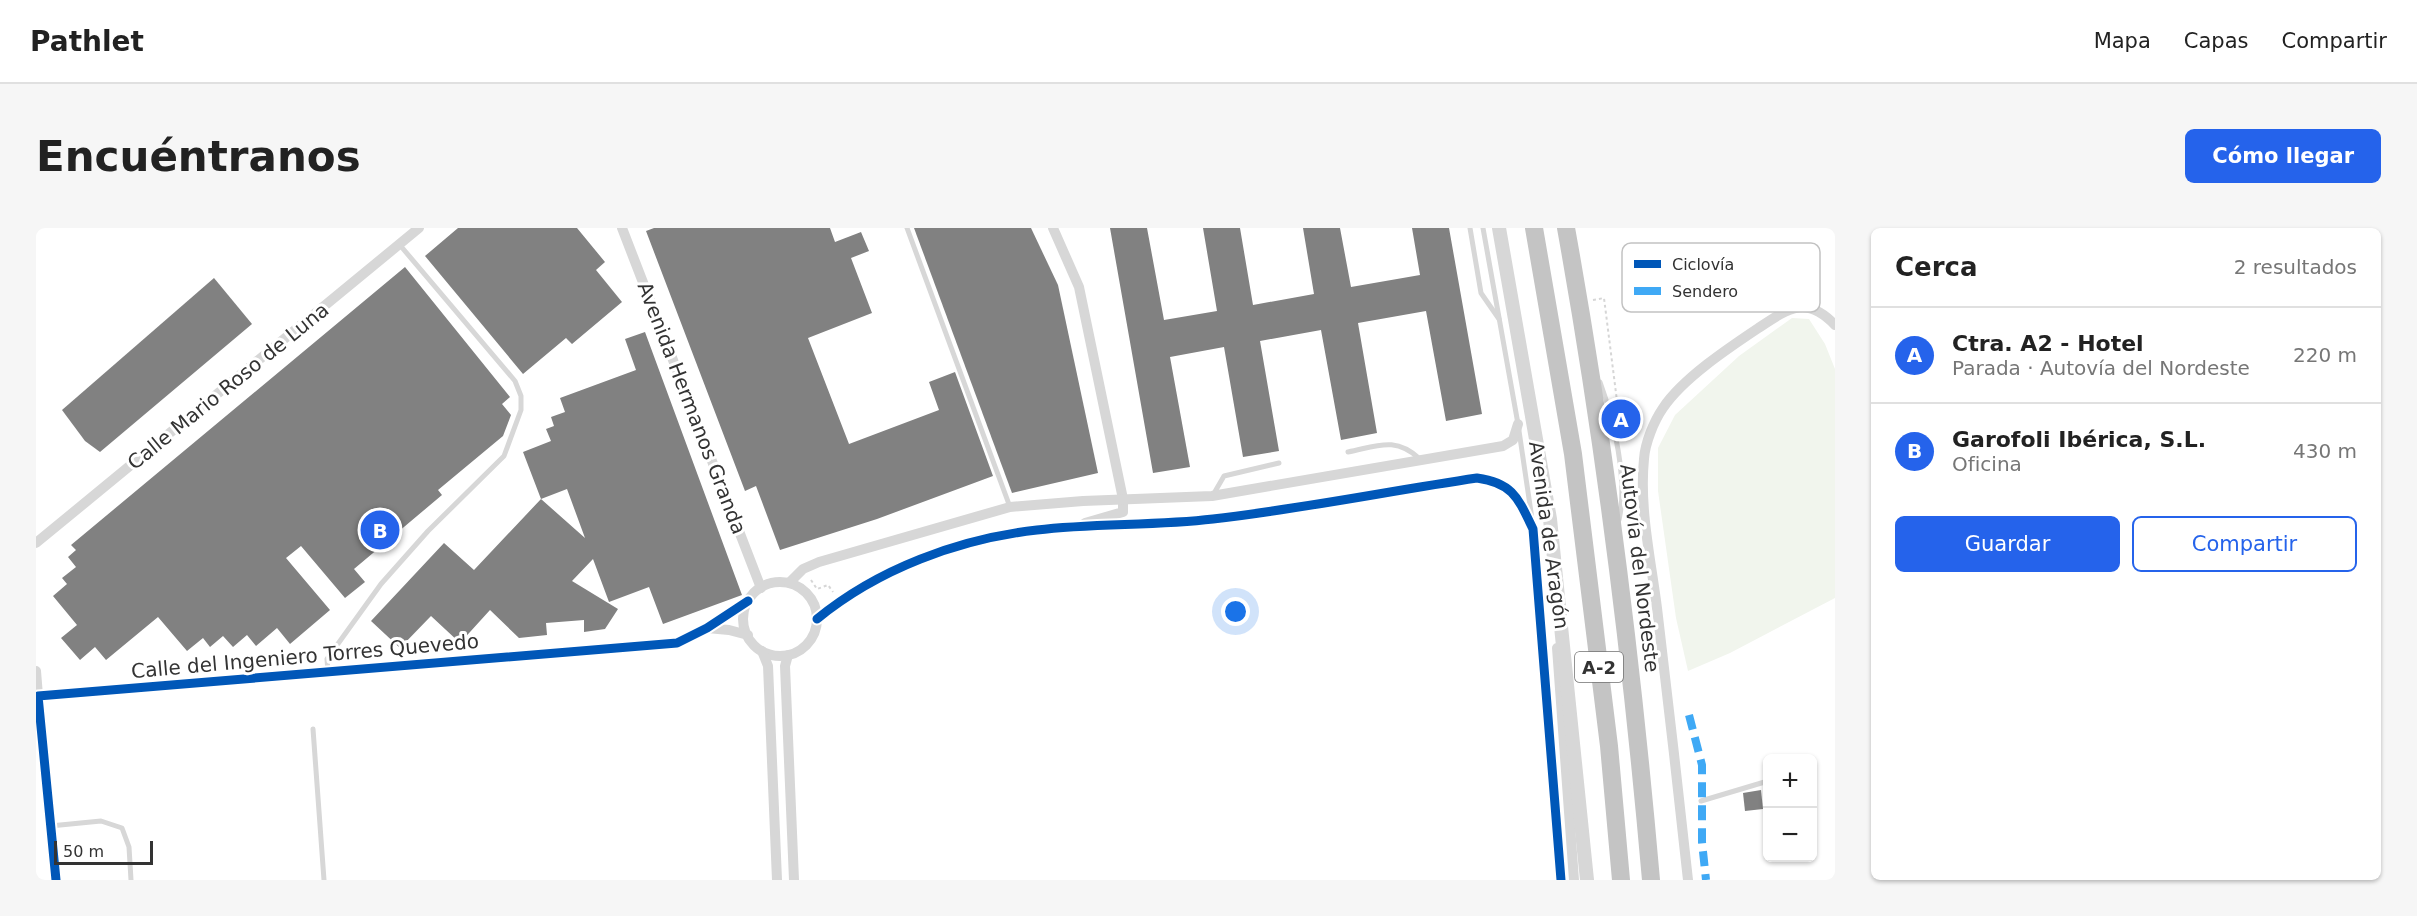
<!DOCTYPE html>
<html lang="es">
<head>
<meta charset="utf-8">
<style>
  body { margin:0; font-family:"DejaVu Sans",sans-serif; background:#f6f6f6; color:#222 }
  .controls { position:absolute; right:18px; bottom:18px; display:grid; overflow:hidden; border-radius:9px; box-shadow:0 2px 4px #0004 }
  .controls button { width:54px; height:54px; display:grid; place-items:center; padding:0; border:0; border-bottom:2px solid #e0e0e0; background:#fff; color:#222; font:30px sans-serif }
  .scale { position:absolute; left:18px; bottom:15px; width:99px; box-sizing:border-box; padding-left:6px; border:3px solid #333; border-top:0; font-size:16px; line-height:21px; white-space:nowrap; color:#333; -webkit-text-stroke:4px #fff; paint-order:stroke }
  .you { position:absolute; left:1200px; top:384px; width:21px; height:21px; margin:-15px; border:4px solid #fff; border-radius:50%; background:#1a73e8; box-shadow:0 0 0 9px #1a73e833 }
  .badge { display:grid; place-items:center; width:39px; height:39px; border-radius:50%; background:#2563eb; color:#fff; font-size:20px; font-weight:700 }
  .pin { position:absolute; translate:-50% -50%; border:3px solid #fff; box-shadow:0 2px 6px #0006 }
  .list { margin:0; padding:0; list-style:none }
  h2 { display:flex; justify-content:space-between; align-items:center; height:78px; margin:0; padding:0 24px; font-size:26px }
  h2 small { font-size:20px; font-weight:400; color:#767676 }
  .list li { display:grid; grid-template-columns:39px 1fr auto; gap:18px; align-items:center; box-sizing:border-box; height:96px; padding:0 24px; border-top:2px solid #e0e0e0 }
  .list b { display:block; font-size:22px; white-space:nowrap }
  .list p { margin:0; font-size:20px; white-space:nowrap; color:#767676 }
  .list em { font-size:20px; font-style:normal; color:#767676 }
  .actions { display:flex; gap:12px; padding:18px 24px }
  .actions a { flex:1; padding:14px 0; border:2px solid #2563eb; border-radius:9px; text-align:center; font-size:21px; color:#2563eb }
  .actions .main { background:#2563eb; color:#fff }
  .map { position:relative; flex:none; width:1799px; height:652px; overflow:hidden; border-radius:9px }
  header { display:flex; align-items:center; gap:36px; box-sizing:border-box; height:84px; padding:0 30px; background:#fff; border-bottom:2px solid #e0e0e0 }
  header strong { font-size:28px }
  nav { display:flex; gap:33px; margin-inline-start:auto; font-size:21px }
  .intro { display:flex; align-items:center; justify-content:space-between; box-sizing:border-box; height:144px; padding:0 36px }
  h1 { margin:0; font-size:42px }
  .button { padding:15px 27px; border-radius:9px; background:#2563eb; color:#fff; font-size:21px; font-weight:700 }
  main { display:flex; gap:36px; padding:0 36px }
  aside { flex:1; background:#fff; border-radius:9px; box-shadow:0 2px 4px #0004 }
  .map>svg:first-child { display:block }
  .green { fill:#f1f5ed }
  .building { fill:#818181; fill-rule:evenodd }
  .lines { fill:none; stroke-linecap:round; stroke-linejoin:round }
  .path { stroke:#d6d6d6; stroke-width:2; stroke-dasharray:3 3; stroke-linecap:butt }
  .service { stroke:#d7d7d7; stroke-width:5 }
  .minor { stroke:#d7d7d7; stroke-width:10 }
  .tertiary { stroke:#d7d7d7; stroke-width:14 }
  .motorway { stroke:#c4c4c4; stroke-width:18 }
  .quiet { stroke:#3fa9f5; stroke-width:8; stroke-dasharray:15 8; stroke-linecap:butt }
  .cycleway-casing { stroke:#fff; stroke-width:13 }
  .cycleway { stroke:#0057b8; stroke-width:9 }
  .labels { text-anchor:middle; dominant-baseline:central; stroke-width:6; stroke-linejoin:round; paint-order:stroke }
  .shield { fill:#fff; stroke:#707070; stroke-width:1.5 }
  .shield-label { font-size:18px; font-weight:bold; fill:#333 }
  .street-label { font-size:20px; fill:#333; stroke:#fff }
  .key { fill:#fff; stroke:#c2c2c2; stroke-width:1.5 }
  .key-label { font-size:16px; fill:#333 }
</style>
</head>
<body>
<header>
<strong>Pathlet</strong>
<nav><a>Mapa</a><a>Capas</a><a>Compartir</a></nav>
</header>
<div class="intro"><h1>Encuéntranos</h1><a class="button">Cómo llegar</a></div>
<main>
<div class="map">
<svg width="1799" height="652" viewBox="0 0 1799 652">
  <rect width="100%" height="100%" fill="#fff"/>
  <path class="green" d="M1756,90L1773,91L1789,116L1799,141V370L1694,425L1652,443L1640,390L1622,263V220L1639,187L1703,128Z"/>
  <g class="building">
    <path d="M422,0H541L569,34L560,42L586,74L536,116L530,110L487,146L389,28Z"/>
    <path d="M618,0H794L799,14L825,4L833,23L815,30L836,85L772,110L813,216L903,182L893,154L919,144L957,248L841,291L744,322L720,258L709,263L610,3Z"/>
    <path d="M878,0H995L1022,57L1062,245L976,265Z"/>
    <path d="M1074,0H1111L1128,92L1181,83L1167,0H1204L1217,77L1278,66L1267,0H1304L1315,59L1384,47L1376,0H1413L1446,186L1410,193L1390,83L1322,95L1341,205L1305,212L1285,102L1224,113L1243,223L1207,229L1188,119L1134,129L1154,239L1117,245Z"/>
    <path d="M369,39L474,169L466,176L475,187L467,208L402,262L406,267L318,341L329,354L309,370L265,318L250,330L294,382L254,416L241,400L220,418L211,407L197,419L187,408L174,419L167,410L151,423L122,389L70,432L59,419L44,432L25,410L41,397L17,368L31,356L26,350L40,339L32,329L40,322L35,317Z"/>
    <path d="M178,50L216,96L64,224L49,213L26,182Z"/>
    <path d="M609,104L706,367L627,396L613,359L573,374L557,331L536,353L582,381L569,401L548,404V392L510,395L511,407L483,410L454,382L424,415L395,388L364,420L335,393L408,315L438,342L505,271L487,224L515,213L510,201L518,198L515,189L529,184L524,170L600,142L589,111ZM531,261L549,310L505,271Z"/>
    <path d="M1725,562L1727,581L1709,583L1707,565Z"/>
  </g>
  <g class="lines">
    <g class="path">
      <path d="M1557,72L1568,70L1581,173"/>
      <path d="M775,352L781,361L792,357L797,364"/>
    </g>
    <g class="service">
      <path d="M871,0L974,279"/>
      <path d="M1434,0L1445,65L1463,91"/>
      <path d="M1447,0L1482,196L1496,291"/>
      <path d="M1564,154C1578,192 1592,252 1583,292"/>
      <path d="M1312,224C1342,218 1359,208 1384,231"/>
      <path d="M1177,267L1188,248L1243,235"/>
      <path d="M292,444L291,431L345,356L392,303L468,228L485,182V168L479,153L363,16"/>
      <path d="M277,501L288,652"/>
      <path d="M1665,573L1732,553"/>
      <path d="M14,598L65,593L86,600L93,619L95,652"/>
    </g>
    <g class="minor">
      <path d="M586,0L725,360"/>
      <path d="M1017,0L1043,59L1087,271V284L1049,295"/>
      <path d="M0,315L383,0"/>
      <circle cx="744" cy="391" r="37"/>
      <path d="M753,355L767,341L783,334L974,279L1047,273L1176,268L1467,218L1477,212L1482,196"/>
      <path d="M781,391C842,341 922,311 1001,302C1059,295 1118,298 1177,291C1265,281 1353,263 1441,250C1477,255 1482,270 1497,301L1525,652"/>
      <path d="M671,400L693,402L712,407"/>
      <path d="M1521,420L1538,652"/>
      <path d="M726,423L732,438L741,652"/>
      <path d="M752,427L749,438L758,652"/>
      <path d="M0,443L2,468"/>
      <path d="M20,652L2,468L641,415L671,400L712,373"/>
      <path d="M1652,652C1642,561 1632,471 1621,380C1615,332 1603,280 1608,231C1609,215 1618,193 1627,180C1647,150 1694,119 1724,99C1754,79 1771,68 1799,97"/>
    </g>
    <path class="tertiary" d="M1463,0L1514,291L1551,652"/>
    <g class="motorway">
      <path d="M1498,0L1537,226L1573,518L1585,652"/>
      <path d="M1530,0C1569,216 1596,434 1615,652"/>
    </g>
    <path class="quiet" d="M1653,487L1666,537V614L1670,652"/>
    <g class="cycleway-casing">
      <g id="cycleway">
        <path d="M781,391C842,341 922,311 1001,302C1059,295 1118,298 1177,291C1265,281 1353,263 1441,250C1477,255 1482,270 1497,301L1525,652"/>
        <path d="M20,652L2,468L641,415L671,400L712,373"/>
      </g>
    </g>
    <use href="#cycleway" class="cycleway"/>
  </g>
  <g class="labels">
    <rect class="shield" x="1539" y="424" width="48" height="30" rx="4.5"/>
    <g class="shield-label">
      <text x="1563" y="439">A-2</text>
    </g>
    <g class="street-label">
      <text transform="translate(192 158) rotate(-39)">Calle Mario Roso de Luna</text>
      <text transform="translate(656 180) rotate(69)">Avenida Hermanos Granda</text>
      <text transform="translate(1513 307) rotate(82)">Avenida de Aragón</text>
      <text transform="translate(1604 340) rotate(83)">Autovía del Nordeste</text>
      <text transform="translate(269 428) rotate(-5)">Calle del Ingeniero Torres Quevedo</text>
    </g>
  </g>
  <rect x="1586" y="15" width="198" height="69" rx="9" class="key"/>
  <rect x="1598" y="32" width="27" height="8" fill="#0057b8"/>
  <rect x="1598" y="59" width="27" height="8" fill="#3fa9f5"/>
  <g class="key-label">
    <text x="1636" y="42">Ciclovía</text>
    <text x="1636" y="69">Sendero</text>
  </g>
</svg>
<div class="controls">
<button>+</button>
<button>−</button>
</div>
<div class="scale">50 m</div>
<div class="you"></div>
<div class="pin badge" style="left:1585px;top:191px">A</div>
<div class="pin badge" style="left:344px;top:302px">B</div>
</div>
<aside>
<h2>Cerca<small>2 resultados</small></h2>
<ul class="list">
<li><span class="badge">A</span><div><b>Ctra. A2 - Hotel</b><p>Parada · Autovía del Nordeste</p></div><em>220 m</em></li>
<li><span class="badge">B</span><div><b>Garofoli Ibérica, S.L.</b><p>Oficina</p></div><em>430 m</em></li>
</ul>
<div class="actions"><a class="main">Guardar</a><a>Compartir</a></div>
</aside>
</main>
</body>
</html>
